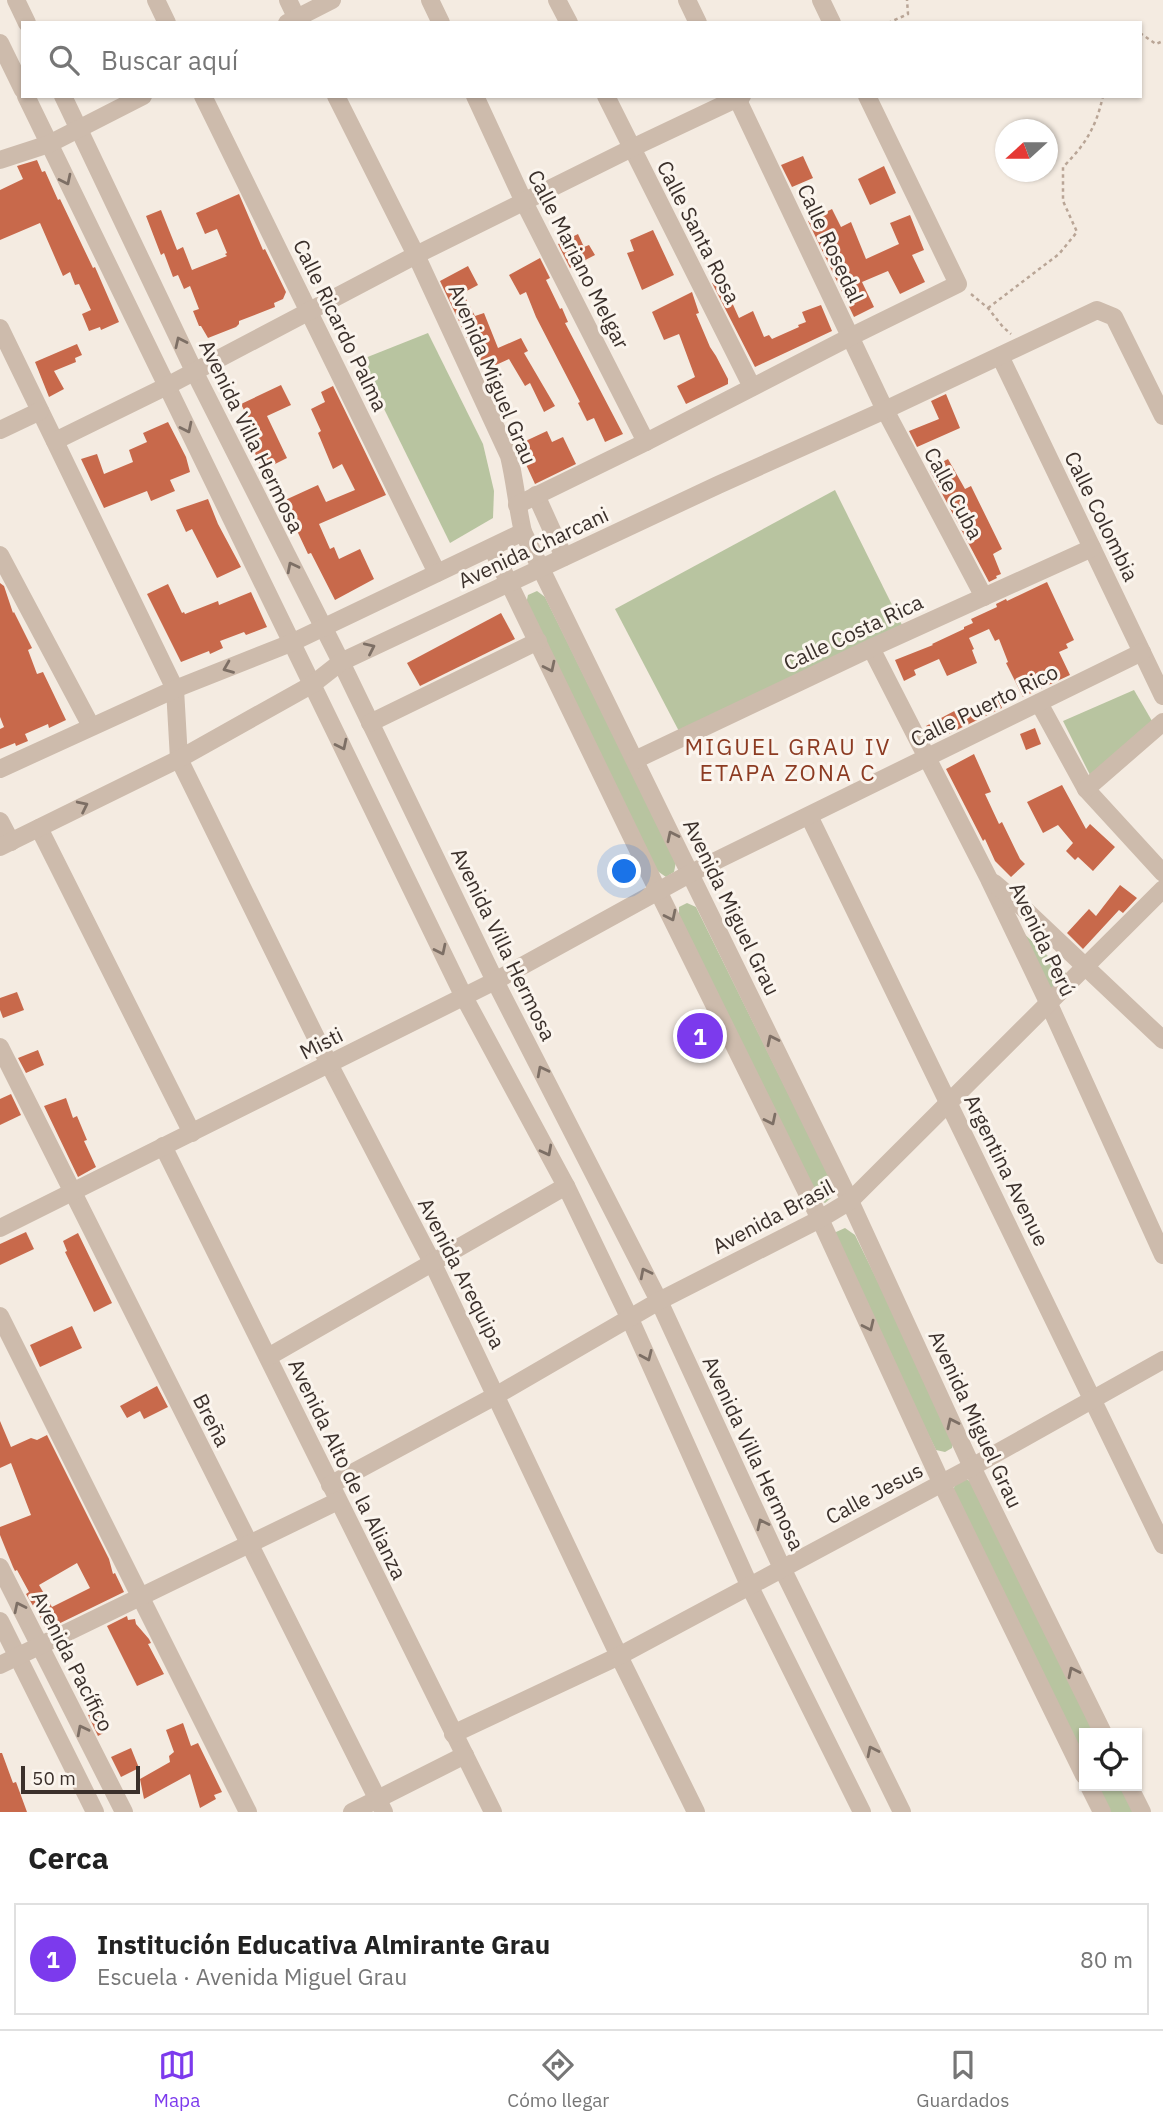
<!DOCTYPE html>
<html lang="es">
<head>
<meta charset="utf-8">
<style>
  body { margin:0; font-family:"IBM Plex Sans",sans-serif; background:#f2f2f2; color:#222 }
  .controls { position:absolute; right:21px; bottom:21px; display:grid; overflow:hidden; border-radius:0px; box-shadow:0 2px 5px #0004 }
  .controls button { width:63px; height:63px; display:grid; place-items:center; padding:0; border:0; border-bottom:2px solid #e0e0e0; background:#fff; color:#222; font:35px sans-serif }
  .compass { position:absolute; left:995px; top:119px; width:63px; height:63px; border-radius:50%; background:#fff; box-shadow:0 2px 5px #0004; rotate:249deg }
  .scale { position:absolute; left:21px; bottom:18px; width:119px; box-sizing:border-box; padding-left:7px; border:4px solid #3b302b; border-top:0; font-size:19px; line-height:24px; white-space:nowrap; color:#3b302b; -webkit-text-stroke:5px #fbf5ee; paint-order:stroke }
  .you { position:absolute; left:625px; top:872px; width:24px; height:24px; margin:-18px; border:5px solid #fff; border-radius:50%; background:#1a73e8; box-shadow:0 0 0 10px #1a73e833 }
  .badge { display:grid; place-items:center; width:46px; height:46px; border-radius:50%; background:#7c3aed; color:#fff; font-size:23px; font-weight:700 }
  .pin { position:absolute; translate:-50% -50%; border:4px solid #fff; box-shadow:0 2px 7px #0006 }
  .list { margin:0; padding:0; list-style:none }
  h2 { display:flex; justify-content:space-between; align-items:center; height:91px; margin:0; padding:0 28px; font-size:30px }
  h2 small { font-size:23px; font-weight:400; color:#767676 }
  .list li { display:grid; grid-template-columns:46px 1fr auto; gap:21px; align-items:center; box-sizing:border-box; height:112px; margin:0 14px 14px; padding:0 14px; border:2px solid #e0e0e0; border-radius:0px }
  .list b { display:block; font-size:26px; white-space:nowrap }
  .list p { margin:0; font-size:23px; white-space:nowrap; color:#767676 }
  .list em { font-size:23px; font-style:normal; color:#767676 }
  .icon { flex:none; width:38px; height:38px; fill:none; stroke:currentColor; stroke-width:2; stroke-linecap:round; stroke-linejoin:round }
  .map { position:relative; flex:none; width:1163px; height:1812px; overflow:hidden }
  .search { position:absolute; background:#fff; box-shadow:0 2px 5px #0004; left:21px; right:21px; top:21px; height:77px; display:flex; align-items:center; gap:18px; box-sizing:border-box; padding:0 24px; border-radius:0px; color:#767676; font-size:26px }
  .sheet { height:217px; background:#fff }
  nav { display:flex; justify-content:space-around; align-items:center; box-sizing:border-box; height:98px; border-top:2px solid #e0e0e0; background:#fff; font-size:19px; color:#767676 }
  nav a { display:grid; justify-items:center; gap:4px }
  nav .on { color:#7c3aed }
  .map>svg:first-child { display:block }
  .green { fill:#b8c4a0 }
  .building { fill:#c8694b; fill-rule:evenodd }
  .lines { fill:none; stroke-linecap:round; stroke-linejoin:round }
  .path { stroke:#b9a596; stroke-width:2.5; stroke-dasharray:3.5 3.5; stroke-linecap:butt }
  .minor { stroke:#cdbbac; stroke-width:18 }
  .oneway { stroke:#7d6f65 }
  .labels { text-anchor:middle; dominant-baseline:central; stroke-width:6; stroke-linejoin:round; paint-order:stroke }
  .street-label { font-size:21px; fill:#3b302b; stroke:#fbf5ee }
  .neighbourhood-label { font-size:23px; letter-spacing:2px; fill:#8c3b22; stroke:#fbf5ee }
</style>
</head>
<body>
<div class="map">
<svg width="1163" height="1812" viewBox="0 0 1163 1812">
  <rect width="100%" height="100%" fill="#f4ebe1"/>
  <g class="green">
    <path d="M428,333L483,444L494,491L493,518L450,543L360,360Z"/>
    <path d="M835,490L905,631L682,737L615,609Z"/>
    <path d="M537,591L545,597L676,862L674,872L666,877L656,870L526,604L528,595Z"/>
    <path d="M1134,690L1152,721L1091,777L1063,721Z"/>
    <path d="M687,903L696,907L835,1188L831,1198L825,1203L816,1198L679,916V907Z"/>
    <path d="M1019,929L1067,974L1047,993Z"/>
    <path d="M845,1228L855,1235L954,1437L952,1448L945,1452L936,1450L835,1244L836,1232Z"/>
    <path d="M966,1479L973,1483L1097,1733H1084V1759L953,1492L955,1484Z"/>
    <path d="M1097,1786H1123L1136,1812H1110Z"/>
  </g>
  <g class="building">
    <path d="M803,156L813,178L792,187L781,165Z"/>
    <path d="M37,160L42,172L45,171L58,200L60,199L93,268L95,267L119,322L101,330L100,327L89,331L82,314L91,310L79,284L75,285L70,272L63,276L40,223L0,240V190L23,179L17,166Z"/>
    <path d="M884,166L896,193L870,205L858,179Z"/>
    <path d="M239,194L263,250L265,249L286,292L283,299L274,303L275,307L239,321V324L236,327L208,338L201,326H199L193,311L199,309L190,286L184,289L178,275L173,277L164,253L161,255L146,216L161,210L177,250L183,247L192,270L227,256L225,254L227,253L217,229L205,234L196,213Z"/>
    <path d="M832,209L841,227L851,222L866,259L899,244L890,223L910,215L924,250L912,255L925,282L900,294L888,271L862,282L874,307L854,317L808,221Z"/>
    <path d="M653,230L674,275L642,290L627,253L634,251L630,240Z"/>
    <path d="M578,234L584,247L589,245L595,255L570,268L558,244Z"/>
    <path d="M540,258L550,278L546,280L560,309L562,308L568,322L565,323L623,434L605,442L594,418L587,421L578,403L580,402L536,317L526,292L520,295L509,275Z"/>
    <path d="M468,266L478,285L463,293L475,316L484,313L498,348L521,338L528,351L524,353L555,406L544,412L530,383L525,386L509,359L485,370L475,347L472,349L440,281Z"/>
    <path d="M721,278L739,318L753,311L764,337L769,335L772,339L799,327L798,325L806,322L802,312L821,305L832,331L755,367L712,283Z"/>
    <path d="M692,292L699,313L696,314L710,347L716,356L728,379V384L686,404L677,386L695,377L679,334L664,340L652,312Z"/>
    <path d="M77,344L82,355L75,358L76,362L54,371L64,389L49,397L35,362Z"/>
    <path d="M281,385L291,405L267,416L287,458L263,470L253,449L256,447L242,419L247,416L241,404Z"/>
    <path d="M333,386L386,495L319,524L330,549L334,547L339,559L360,549L374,579L335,600L311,553L308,554L283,501L318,485L326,502L355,490L342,464L333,469L318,433L321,431L311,409L325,402L321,392Z"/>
    <path d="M946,394L960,428L917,447L909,431L939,419L931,401Z"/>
    <path d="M168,422L186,457L190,472L170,480L175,491L151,501L147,491L104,508L81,459L97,454L104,474L133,462L129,450L147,442L143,433Z"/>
    <path d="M547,431L552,442L563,437L576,464L535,484L517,445Z"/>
    <path d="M948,459L965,489L971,486L1002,549L993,554L1001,574L996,576L997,578L989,582L929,469Z"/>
    <path d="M208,499L218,524L241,567L217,578L192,529L186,532L176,510Z"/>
    <path d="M1047,582L1074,640L1066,644L1068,648L1059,652L1070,675L1023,697L1006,663L1008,662L999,639L995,641L989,629L969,638L974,649L972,650L977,663L947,676L939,659L914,670L916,675L904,681L895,660L933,645L932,644L964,629V627L973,623L971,619L997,607L996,604L1006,599L1007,601Z"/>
    <path d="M0,583L4,586L13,613L14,612L32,648L28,650L37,674L43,672L66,720L49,728L48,724L25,734L28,741L16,746L15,743L0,749V729L4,727L0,717Z"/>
    <path d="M168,584L182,613L184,612L185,614L218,601L219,605L251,592L267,627L246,635L244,632L220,641L223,648L210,654L209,651L181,662L147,594Z"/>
    <path d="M501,613L515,639L420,686L407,663Z"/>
    <path d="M998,699L1002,708L934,741L926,726L960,708L962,712Z"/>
    <path d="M1035,728L1041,744L1026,750L1020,734Z"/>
    <path d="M974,754L991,792L985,794L999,824L1002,822L1020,859L1025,864L1011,877L995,861L985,839L983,841L946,769Z"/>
    <path d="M1062,785L1086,829L1090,824L1115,847L1093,871L1078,857L1075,860L1066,851L1073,843L1058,825L1043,833L1027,802Z"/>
    <path d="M1120,885L1137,898L1123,913L1119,910L1083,949L1067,933L1089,909L1096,916Z"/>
    <path d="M17,992L24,1010L3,1018L0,1010V998Z"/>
    <path d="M38,1050L44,1065L26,1073L18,1058Z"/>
    <path d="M11,1094L21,1115L0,1125V1099Z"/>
    <path d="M66,1098L73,1118L77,1116L87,1140L84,1141L96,1167L78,1177L44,1106Z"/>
    <path d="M26,1232L34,1249L0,1265V1244Z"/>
    <path d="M78,1233L112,1303L94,1312L65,1252L67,1251L63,1241Z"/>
    <path d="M72,1326L82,1348L40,1367L30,1345Z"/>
    <path d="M157,1386L168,1407L144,1419L140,1411L127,1418L120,1406Z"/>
    <path d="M0,1421L11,1447L31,1438L37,1440L47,1435L109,1559L113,1574L115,1573L124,1592L46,1630L36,1608L35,1609L26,1594L29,1592L17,1570L15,1571L13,1567L0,1535V1527L31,1515L11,1463L0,1468ZM77,1563L90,1588L52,1607L39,1585Z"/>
    <path d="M127,1616L128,1620L135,1619L136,1624L149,1639L151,1643L148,1644L164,1674L137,1686L107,1626Z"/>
    <path d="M102,1709L109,1730L98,1736L88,1715Z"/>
    <path d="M183,1723L191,1746L198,1743L222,1792L214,1795L216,1799L200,1808L190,1774L144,1799L140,1779L170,1762L169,1756L174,1752L166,1730Z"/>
    <path d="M131,1748L139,1768L121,1777L111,1757Z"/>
    <path d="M0,1753H2L13,1783L16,1782L27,1812H0Z"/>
  </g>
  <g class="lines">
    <g class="path">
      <path d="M888,23L908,14L907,0"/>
      <path d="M1140,33L1156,44L1163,41"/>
      <path d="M971,294L988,308L1003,327L1011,334"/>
      <path d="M988,308L1059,254L1077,232L1063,201V167C1086,144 1096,127 1103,96"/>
    </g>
    <g class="minor">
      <path d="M16,0L27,23"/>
      <path d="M156,0L167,23"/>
      <path d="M288,0L299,23"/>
      <path d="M430,0L441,23"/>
      <path d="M557,0L569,23"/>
      <path d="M687,0L698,23"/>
      <path d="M821,0L832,23"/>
      <path d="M287,23L332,0"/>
      <path d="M0,43L23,90"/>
      <path d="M26,96L464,997L566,1186L630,1319L750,1587L862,1812"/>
      <path d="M63,96L194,371L341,662L495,981L659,1301L782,1568L902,1812"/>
      <path d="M203,96L437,573"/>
      <path d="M336,96L416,255L509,456C515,481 517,506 523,532L850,1201L972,1467L1103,1733"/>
      <path d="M475,96L524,202L646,442"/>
      <path d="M606,96L752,387"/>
      <path d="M736,96L885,410L984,597"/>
      <path d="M0,160L49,144L143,96"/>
      <path d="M0,328L175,689L179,759L329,1064L433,1264L619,1656L696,1812"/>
      <path d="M1000,356L1163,696"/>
      <path d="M0,430L40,411"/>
      <path d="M55,441L167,386L416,255L632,148L742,96"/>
      <path d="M536,495L564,557"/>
      <path d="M517,505L646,442L850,337L958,284L867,96"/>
      <path d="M492,548L658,891L820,1219L941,1482L1084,1775"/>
      <path d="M0,555L91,726"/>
      <path d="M871,648L989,879L1048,1002L1163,1255"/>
      <path d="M1039,703L1086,789L1163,873"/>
      <path d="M370,723L538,641"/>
      <path d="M635,760L871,648L1092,548"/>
      <path d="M0,769L175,689L291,643L523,532"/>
      <path d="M1086,789L1163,722"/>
      <path d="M809,816L1163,1545"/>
      <path d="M0,821L11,842"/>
      <path d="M39,828L192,1133"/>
      <path d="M0,847L179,759L313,684L341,662L718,485L885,410L1097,310L1114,317L1163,416"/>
      <path d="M994,883L1019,904L1163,1040"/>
      <path d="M0,1047L384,1812"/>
      <path d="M163,1146L493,1812"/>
      <path d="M0,1228L495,981L691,873L1142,652"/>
      <path d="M0,1316L248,1812"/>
      <path d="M268,1357L566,1186"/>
      <path d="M330,1485L497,1395L659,1301L820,1219L850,1201L1163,889"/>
      <path d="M0,1567L124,1812"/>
      <path d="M0,1621L95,1812"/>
      <path d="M0,1665L338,1501"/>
      <path d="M453,1734L619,1656L972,1467L1163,1360"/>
      <path d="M1089,1786L1102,1812"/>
      <path d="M1129,1786L1142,1812"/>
      <path d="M352,1812L465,1755"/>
    </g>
  </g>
  <defs><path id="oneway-chevron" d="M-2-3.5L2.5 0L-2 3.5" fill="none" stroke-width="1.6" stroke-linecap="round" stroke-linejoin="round" transform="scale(1.75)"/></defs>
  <g class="oneway">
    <use href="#oneway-chevron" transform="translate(66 180) rotate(64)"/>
    <use href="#oneway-chevron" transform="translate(180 342) rotate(-115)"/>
    <use href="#oneway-chevron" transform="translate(187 428) rotate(64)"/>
    <use href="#oneway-chevron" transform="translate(292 567) rotate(-117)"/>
    <use href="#oneway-chevron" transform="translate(370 648) rotate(-25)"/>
    <use href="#oneway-chevron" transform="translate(550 667) rotate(64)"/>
    <use href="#oneway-chevron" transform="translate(228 668) rotate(158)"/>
    <use href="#oneway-chevron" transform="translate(342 745) rotate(64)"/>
    <use href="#oneway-chevron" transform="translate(83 806) rotate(-26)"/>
    <use href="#oneway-chevron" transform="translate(672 836) rotate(-116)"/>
    <use href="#oneway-chevron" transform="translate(671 916) rotate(64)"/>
    <use href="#oneway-chevron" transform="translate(441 950) rotate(64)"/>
    <use href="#oneway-chevron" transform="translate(772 1040) rotate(-116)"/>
    <use href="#oneway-chevron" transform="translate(542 1071) rotate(-117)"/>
    <use href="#oneway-chevron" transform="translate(771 1120) rotate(64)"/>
    <use href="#oneway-chevron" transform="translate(547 1151) rotate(62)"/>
    <use href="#oneway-chevron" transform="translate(645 1273) rotate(-117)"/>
    <use href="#oneway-chevron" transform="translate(869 1326) rotate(65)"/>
    <use href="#oneway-chevron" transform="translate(647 1356) rotate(66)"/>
    <use href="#oneway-chevron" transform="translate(952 1423) rotate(-115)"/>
    <use href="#oneway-chevron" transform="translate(762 1524) rotate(-115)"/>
    <use href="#oneway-chevron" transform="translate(19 1607) rotate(-116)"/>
    <use href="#oneway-chevron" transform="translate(1073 1672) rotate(-116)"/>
    <use href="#oneway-chevron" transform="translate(82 1730) rotate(-117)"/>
    <use href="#oneway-chevron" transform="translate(872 1751) rotate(-116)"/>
  </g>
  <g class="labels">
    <g class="street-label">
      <text transform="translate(699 232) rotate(63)">Calle Santa Rosa</text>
      <text transform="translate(831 243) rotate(65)">Calle Rosedal</text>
      <text transform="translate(579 259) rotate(63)">Calle Mariano Melgar</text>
      <text transform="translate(341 325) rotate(64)">Calle Ricardo Palma</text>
      <text transform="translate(493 374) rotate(67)">Avenida Miguel Grau</text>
      <text transform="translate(252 436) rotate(64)">Avenida Villa Hermosa</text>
      <text transform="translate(954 493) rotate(62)">Calle Cuba</text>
      <text transform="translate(1102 516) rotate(64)">Calle Colombia</text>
      <text transform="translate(533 547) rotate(-25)">Avenida Charcani</text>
      <text transform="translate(853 632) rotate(-25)">Calle Costa Rica</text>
      <text transform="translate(984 705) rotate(-26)">Calle Puerto Rico</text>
      <text transform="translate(732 907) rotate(64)">Avenida Miguel Grau</text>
      <text transform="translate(1043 939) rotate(64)">Avenida Perú</text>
      <text transform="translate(504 944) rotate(64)">Avenida Villa Hermosa</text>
      <text transform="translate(321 1043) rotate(-27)">Misti</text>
      <text transform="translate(1007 1170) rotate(64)">Argentina Avenue</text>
      <text transform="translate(773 1216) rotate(-28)">Avenida Brasil</text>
      <text transform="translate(462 1273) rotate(63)">Avenida Arequipa</text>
      <text transform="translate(976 1419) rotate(65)">Avenida Miguel Grau</text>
      <text transform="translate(212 1420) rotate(63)">Breña</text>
      <text transform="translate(754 1453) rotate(65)">Avenida Villa Hermosa</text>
      <text transform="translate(348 1469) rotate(64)">Avenida Alto de la Alianza</text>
      <text transform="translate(874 1493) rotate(-28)">Calle Jesus</text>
      <text transform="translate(73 1661) rotate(63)">Avenida Pacífico</text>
    </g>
    <g class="neighbourhood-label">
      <text x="788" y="746">MIGUEL GRAU IV<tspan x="788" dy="26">ETAPA ZONA C</tspan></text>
    </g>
  </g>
</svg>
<div class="controls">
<button><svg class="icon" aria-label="locate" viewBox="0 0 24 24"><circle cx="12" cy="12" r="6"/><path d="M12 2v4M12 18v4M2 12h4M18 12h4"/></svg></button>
</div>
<svg class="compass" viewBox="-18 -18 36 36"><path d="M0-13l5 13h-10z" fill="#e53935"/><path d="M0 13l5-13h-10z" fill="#767676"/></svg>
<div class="scale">50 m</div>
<div class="you"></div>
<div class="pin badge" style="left:700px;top:1036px">1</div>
<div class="search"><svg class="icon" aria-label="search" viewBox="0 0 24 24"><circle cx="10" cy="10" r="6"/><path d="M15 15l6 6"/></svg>Buscar aquí</div>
</div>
<section class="sheet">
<h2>Cerca<small></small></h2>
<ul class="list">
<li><span class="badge">1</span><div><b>Institución Educativa Almirante Grau</b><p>Escuela · Avenida Miguel Grau</p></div><em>80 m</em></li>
</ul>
</section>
<nav>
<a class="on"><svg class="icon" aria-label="map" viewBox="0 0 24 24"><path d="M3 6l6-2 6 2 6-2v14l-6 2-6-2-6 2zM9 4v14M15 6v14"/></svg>Mapa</a>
<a><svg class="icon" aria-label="directions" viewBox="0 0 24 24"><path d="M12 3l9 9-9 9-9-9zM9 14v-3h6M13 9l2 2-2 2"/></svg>Cómo llegar</a>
<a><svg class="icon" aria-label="saved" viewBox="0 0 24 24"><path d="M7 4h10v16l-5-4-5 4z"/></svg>Guardados</a>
</nav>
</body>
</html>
